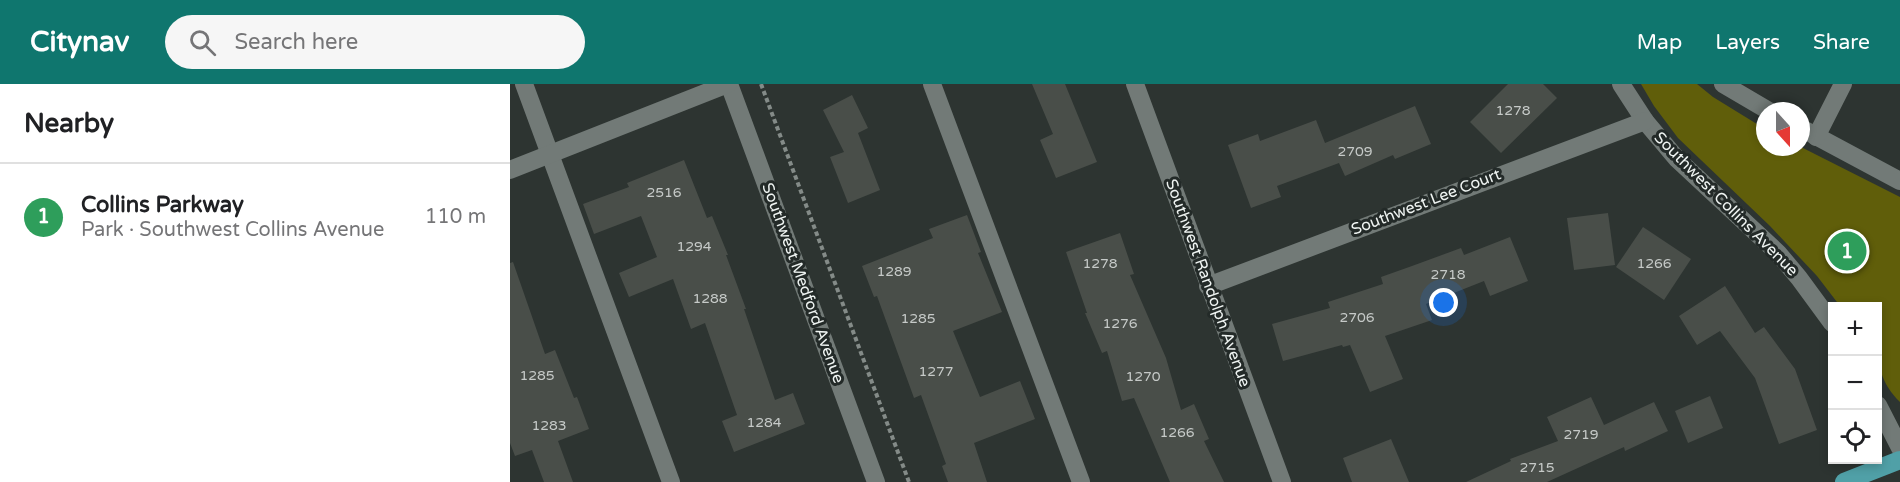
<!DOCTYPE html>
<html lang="en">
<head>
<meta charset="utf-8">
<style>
  body { margin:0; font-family:"Varela Round",sans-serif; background:#f6f6f6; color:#202124 }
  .controls { position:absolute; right:18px; bottom:18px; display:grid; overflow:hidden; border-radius:0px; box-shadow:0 3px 9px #0003 }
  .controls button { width:54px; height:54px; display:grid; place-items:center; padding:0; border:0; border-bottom:2px solid #e0e0e0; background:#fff; color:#202124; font:30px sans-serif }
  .compass { position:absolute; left:1246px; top:18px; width:54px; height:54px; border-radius:50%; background:#fff; box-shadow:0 3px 9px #0003; rotate:159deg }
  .you { position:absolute; left:934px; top:219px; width:21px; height:21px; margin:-15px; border:4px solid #fff; border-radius:50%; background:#1a73e8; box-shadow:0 0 0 9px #1a73e833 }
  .badge { display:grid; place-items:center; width:39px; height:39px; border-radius:50%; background:#0f766e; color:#fff; font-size:20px; font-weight:700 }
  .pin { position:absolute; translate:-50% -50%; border:3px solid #fff; box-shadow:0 2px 6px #0006 }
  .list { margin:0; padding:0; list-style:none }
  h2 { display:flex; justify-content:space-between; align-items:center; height:78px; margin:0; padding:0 24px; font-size:26px }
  h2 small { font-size:20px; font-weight:400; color:#757577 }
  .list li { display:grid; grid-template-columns:39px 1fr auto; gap:18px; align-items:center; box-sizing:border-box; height:108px; padding:0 24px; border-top:2px solid #e0e0e0 }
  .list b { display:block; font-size:22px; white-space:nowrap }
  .list p { margin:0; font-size:20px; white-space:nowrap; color:#757577 }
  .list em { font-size:20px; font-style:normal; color:#757577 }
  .icon { flex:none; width:33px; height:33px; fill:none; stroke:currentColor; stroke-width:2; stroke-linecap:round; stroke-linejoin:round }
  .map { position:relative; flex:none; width:1390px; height:398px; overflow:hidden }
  header { display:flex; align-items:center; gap:36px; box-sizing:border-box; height:84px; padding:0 30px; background:#0f766e; color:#fff }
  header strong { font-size:28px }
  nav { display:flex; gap:33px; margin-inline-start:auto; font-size:21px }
  .search { width:420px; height:54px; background:#f6f6f6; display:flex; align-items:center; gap:15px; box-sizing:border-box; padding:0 21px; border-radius:33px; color:#757577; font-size:22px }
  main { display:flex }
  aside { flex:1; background:#fff }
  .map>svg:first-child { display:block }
  .green { fill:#605e0a }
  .building { fill:#494e49 }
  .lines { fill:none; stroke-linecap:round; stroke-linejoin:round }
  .path { stroke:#848b88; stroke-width:4; stroke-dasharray:4.5 3; stroke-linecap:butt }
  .minor { stroke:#727a77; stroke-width:18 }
  .major { stroke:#50a0a7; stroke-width:18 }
  .labels { text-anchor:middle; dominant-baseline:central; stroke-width:6; stroke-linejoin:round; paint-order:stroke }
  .number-label { font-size:14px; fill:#c6cac8 }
  .street-label { font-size:16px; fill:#eff4f2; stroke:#232a28 }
</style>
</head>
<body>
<header>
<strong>Citynav</strong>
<div class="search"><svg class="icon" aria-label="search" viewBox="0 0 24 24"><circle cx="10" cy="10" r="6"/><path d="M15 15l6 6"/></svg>Search here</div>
<nav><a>Map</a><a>Layers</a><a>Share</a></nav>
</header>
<main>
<aside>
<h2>Nearby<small></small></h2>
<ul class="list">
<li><span class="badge" style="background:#2e9e5b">1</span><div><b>Collins Parkway</b><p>Park · Southwest Collins Avenue</p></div><em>110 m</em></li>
</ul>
</aside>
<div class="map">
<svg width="1390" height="398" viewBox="0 0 1390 398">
  <rect width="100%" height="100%" fill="#2d3431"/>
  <path class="green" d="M1131,0H1187L1203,13L1255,45V63H1291L1390,113V318C1361,290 1368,260 1368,222H1330L1307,192L1260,142L1168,54L1144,22Z"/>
  <g class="building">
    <path d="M522,0H555L587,78L546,94L530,56L543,50Z"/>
    <path d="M998,0H1033L1047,14L991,69L960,38Z"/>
    <path d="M342,11L358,44L348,49L370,106L338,119L320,73L334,68L313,26Z"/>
    <path d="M905,22L921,60L885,75L883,71L835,92L829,79L767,102L771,113L741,124L718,61L748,50L750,57L806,36L815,59Z"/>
    <path d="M174,76L197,134L202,132L218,171H216L236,225H234L265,316L283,309L295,340L224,368L212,337L227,331L195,239L181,245L163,195L119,213L109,189L147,173L131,132L84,150L73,120L119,103L117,99Z"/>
    <path d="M1098,129L1105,181L1064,186L1057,134Z"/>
    <path d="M457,131L471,168L468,169L492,228L443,247L470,313L510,297L525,335L464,359L477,398H438L432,382L436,380L411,311L404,314L367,212L364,213L352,182L423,154L419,145Z"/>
    <path d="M1133,143L1181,175L1154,216L1106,183Z"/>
    <path d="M610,149L624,190L620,191L656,274L671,326L684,320L699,355L694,357L714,398H660L624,314L612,317L597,267L592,269L575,229H577L556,168Z"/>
    <path d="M1000,153L1018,197L980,212L974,197L916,220L922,236L875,252L893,295L860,308L840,261L833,263L832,261L773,277L762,240L820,224L818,218L873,200L871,193L902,182L951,164L954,171Z"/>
    <path d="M3,178L35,270L45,266L64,314L67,313L79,345L48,357L63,398H34L22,366L5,372L0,359V179Z"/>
    <path d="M1215,202L1245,249L1254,243L1285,285L1307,346L1269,360L1245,294L1210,247L1187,261L1169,232Z"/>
    <path d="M1200,312L1213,344L1178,359L1165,327Z"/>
    <path d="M1081,313L1094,341L1144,318L1158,347L1115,367L1114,363L1037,398H956L1001,377L1000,375L1048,357L1037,333Z"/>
    <path d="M881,355L899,398H842L833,374Z"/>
  </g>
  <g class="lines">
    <path class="path" d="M251,0L399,398"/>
    <g class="minor">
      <path d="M14,0L161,398"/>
      <path d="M219,0L366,398"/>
      <path d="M422,0L571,398"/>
      <path d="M625,0L772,398"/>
      <path d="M1111,0L1135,37L1167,75L1268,169L1289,194L1322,239"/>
      <path d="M1213,0L1259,27"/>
      <path d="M1291,44L1390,97"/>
      <path d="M1306,53L1333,0"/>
      <path d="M0,86L218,0"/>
      <path d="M698,202L1135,37"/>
      <path d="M1368,321L1390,364"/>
    </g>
    <path class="major" d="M1334,398L1390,376"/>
  </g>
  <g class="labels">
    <g class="number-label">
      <text x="1003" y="26">1278</text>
      <text x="845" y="67">2709</text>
      <text x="154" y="108">2516</text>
      <text x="184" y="162">1294</text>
      <text x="590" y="179">1278</text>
      <text x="1144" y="179">1266</text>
      <text x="384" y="187">1289</text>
      <text x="938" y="190">2718</text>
      <text x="200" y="214">1288</text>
      <text x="847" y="233">2706</text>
      <text x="408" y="234">1285</text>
      <text x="610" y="239">1276</text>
      <text x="426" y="287">1277</text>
      <text x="27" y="291">1285</text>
      <text x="633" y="292">1270</text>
      <text x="254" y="338">1284</text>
      <text x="39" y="341">1283</text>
      <text x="667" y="348">1266</text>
      <text x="1071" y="350">2719</text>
      <text x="1027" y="383">2715</text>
    </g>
    <g class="street-label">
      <text transform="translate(916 118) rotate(-21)">Southwest Lee Court</text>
      <text transform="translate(1216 120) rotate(45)">Southwest Collins Avenue</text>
      <text transform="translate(293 199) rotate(70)">Southwest Medford Avenue</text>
      <text transform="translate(698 199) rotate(70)">Southwest Randolph Avenue</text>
    </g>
  </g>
</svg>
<div class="controls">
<button>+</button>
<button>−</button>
<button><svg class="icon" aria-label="locate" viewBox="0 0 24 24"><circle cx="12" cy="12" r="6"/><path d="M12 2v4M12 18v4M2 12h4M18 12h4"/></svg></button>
</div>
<svg class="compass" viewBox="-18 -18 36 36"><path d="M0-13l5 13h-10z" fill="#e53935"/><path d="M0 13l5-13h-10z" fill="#757577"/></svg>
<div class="you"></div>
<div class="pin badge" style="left:1337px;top:167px;background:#2e9e5b">1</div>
</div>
</main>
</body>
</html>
